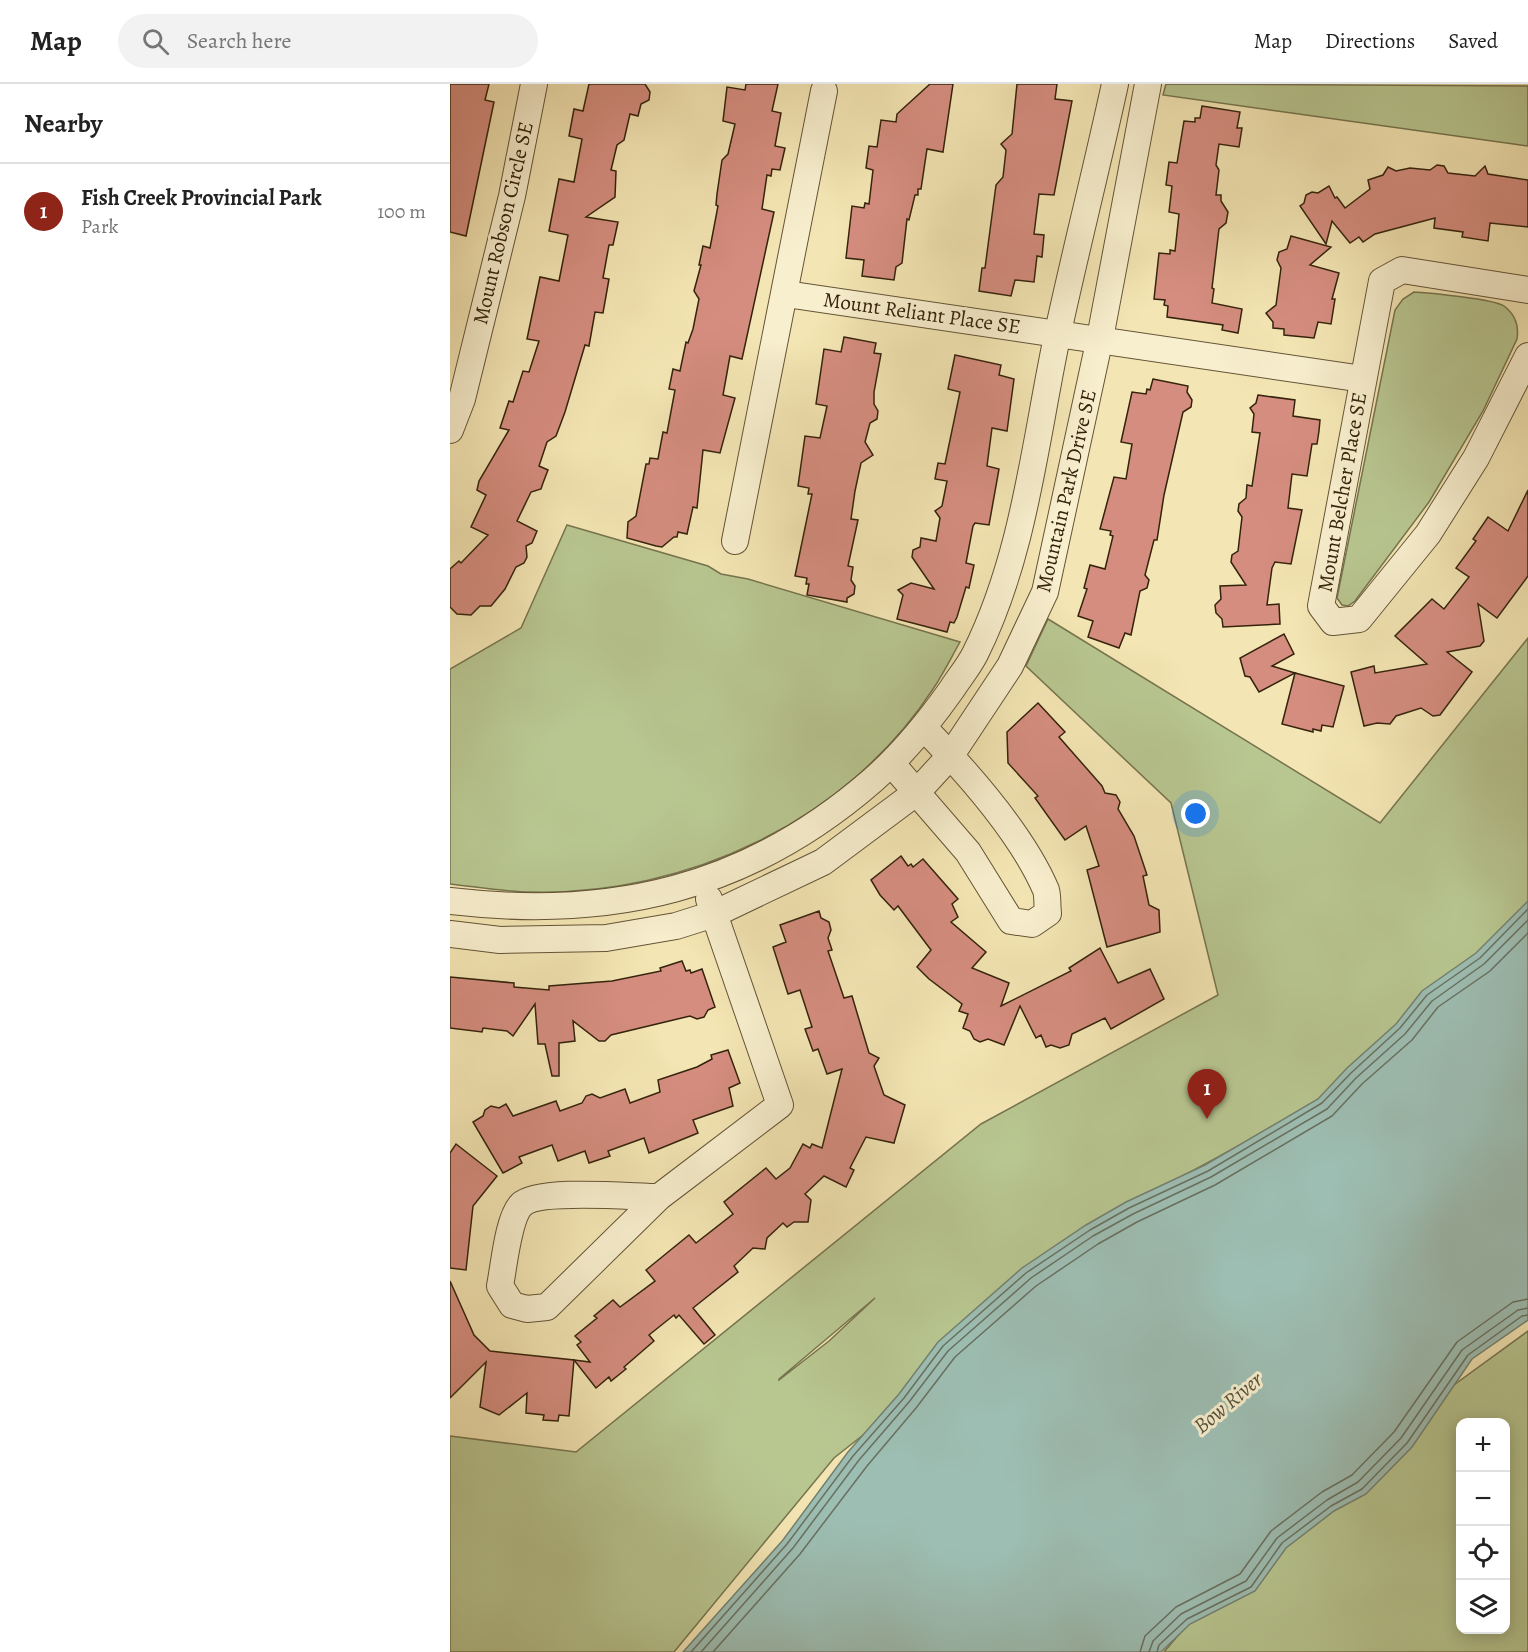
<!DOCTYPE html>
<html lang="en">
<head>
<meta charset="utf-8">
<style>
  body { margin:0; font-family:Alegreya,serif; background:#f2f2f2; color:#222 }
  .controls { position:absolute; right:18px; bottom:18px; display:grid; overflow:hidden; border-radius:12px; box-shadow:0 3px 15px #0003 }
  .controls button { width:54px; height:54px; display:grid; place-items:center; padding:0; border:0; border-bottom:2px solid #e0e0e0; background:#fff; color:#222; font:30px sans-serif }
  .you { position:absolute; left:746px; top:730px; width:21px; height:21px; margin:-15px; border:4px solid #fff; border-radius:50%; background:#1a73e8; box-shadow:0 0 0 9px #1a73e833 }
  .badge { display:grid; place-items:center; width:39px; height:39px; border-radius:50%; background:#8f2418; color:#fff; font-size:20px; font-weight:700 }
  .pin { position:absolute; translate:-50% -50px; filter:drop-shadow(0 2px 3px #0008) }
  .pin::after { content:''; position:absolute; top:32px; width:21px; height:18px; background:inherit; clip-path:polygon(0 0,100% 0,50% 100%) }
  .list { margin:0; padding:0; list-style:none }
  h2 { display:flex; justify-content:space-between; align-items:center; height:78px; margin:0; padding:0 24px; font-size:26px }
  h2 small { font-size:20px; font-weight:400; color:#767676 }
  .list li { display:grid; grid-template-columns:39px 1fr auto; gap:18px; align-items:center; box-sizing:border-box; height:96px; padding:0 24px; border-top:2px solid #e0e0e0 }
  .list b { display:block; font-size:22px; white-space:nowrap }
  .list p { margin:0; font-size:20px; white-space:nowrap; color:#767676 }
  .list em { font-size:20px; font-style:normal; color:#767676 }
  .icon { flex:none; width:33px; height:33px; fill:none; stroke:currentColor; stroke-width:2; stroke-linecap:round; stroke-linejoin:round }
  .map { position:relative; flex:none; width:1078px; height:1568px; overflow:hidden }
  header { display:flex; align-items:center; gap:36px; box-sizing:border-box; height:84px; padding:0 30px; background:#fff; border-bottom:2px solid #e0e0e0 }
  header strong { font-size:28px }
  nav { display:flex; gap:33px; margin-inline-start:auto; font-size:21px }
  .search { width:420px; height:54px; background:#f2f2f2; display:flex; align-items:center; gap:15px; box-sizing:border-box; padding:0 21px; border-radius:33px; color:#767676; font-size:22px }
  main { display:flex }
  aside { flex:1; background:#fff }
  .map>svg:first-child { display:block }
  .green { fill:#b8c690; stroke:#76744e; stroke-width:1.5; fill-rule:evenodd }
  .water { fill:#9dbeb3; stroke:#738070; stroke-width:1.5 }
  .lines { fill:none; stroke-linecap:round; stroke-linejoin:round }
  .shore { stroke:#687060; stroke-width:1.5 }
  .building { fill:#d58d7f; stroke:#34230c; stroke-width:1.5 }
  .minor-casing { stroke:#645436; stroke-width:28 }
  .minor { stroke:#f8efce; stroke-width:26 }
  .labels { text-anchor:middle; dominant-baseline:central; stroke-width:6; stroke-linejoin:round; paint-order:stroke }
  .street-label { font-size:21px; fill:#34230c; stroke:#f8efce }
  .water-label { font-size:22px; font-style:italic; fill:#54523e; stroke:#f8efce }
</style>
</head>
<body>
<header>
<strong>Map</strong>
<div class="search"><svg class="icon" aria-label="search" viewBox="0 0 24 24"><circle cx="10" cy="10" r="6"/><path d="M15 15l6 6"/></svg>Search here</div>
<nav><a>Map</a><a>Directions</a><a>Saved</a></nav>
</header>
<main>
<aside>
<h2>Nearby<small></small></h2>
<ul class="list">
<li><span class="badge">1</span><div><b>Fish Creek Provincial Park</b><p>Park</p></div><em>100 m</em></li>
</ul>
</aside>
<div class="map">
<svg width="1078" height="1568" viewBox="0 0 1078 1568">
  <rect width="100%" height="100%" fill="#f4e6b4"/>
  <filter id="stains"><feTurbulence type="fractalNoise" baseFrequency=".00333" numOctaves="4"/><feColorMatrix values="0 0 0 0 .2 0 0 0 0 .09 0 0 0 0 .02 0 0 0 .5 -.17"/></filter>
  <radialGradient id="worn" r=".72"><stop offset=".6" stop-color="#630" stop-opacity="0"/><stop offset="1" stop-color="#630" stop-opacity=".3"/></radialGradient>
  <g class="green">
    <path d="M716,0L1078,2V62L713,11Z"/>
    <path d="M964,208C980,209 1044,215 1054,222C1066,231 1069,242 1067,255L1033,327L979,418L905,517L898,522L892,521L887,514L945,226L953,215Z"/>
    <path d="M117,441L258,482L271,490L298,495L510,558C501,574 493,590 483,605C397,737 236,812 81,808C55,808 27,803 0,800V585L71,544Z"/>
    <path d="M598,535L930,739L1078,554V834L859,1024L701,1109L455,1318L384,1374L224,1568H0V1352L126,1368L531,1040L768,911L721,719L576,582ZM425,1214L379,1257L329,1296V1295Z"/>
    <path d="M1078,1247V1568H714L742,1535L997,1306ZM1010,1338H1056V1546H1010Z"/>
  </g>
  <path class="water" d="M1078,817V1236L1022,1275L962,1363L916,1410L884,1427L836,1464L805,1507L740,1540L711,1568H233L333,1456L398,1368L449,1310L488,1258L572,1184L636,1141L676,1118L755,1081L868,1015L897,984L946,940L972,907L1026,869Z"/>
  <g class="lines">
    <g class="shore">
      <path d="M241,1568L337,1460L403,1372L454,1314L493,1262L576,1189L640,1146L679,1124L758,1087L872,1019L901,989L950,944L977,911L1030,874L1078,825"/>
      <path d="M251,1568L343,1464L409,1376L459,1318L498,1267L581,1194L643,1152L683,1130L761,1093L877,1025L906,994L955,950L982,917L1034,880L1078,836"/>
      <path d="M263,1568L350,1470L417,1382L466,1324L505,1273L586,1202L648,1160L687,1138L765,1101L882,1032L912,1000L962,956L988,923L1040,887L1078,849"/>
      <path d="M690,1568L695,1552L726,1523L790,1490L821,1447L872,1408L902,1391L944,1348L1007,1258L1063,1218L1078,1215"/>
      <path d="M699,1568L703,1557L731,1530L796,1497L827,1454L877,1416L908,1398L951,1354L1012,1266L1068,1226L1078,1224"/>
      <path d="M707,1568L709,1561L737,1535L801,1503L832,1459L881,1422L912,1405L957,1359L1018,1271L1072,1232L1078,1231"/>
    </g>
  </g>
  <g class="building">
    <path d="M0,0H39L35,16L44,18L16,152L0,148Z"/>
    <path d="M139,0H195L200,8L199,16L191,20L188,32L180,30L174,56L167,61L161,86L166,87L165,113L136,133L168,138L163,161H159L153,194L159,195L153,229L145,228L139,262L135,261L115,328L106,352L97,358L89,382L98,386L93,399L91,405L81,408L67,437L87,447L82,459L76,462L77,473L74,479L66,483L55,505L41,522H30L21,531L7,530L0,523V485L9,477L11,479L38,451L21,443L36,411L27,406L29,397L59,346L50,344L59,317L63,318L73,287L79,288L89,257L77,255L90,193L109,197L118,151L99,147L109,95L124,98L132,55L119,52L124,25L133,27Z"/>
    <path d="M296,0H328L322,27L331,29L325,62L335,64L330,86L322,85L321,92L317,91L312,125L324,128L292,275L280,272L273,311L285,314L270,369L253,366L247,424L243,423L237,450L228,448L227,453H224L212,463L206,462L177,454L178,438L186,432L196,380H199L200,374L208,375L213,348L217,349L225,306L219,305L223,285L230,287L236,258L238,259L243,245L249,215L244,207L251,181H249L253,162L260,164L268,122L266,121L267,110L272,76L278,70L285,40L273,37L277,3L295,6Z"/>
    <path d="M480,0H503L493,68L477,65L471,105H468V111H465L459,136L457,135L452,179L446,183L444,196L412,192L414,176L396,174L402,122L414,124L415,119L419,120L423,86L416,84L419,62L427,63L431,36L446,38L447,30Z"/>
    <path d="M567,0H607L605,15L622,17L604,111L589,110L584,150L594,151L592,173L587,172L584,198L565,196L561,212L529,207L532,184H535L546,101L553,93L556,66L551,60L562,50Z"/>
    <path d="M752,22L790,28L787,44H792L789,63L769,60L766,81L769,86L766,111H771V117L778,128L776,139L769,145L762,204L764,205L762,219L792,225L788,249L772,246L773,241L717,233L718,222L714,221L715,216L704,215L709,169L720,170V166L725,167L729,130L719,128L722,102L716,101L719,78L727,79L734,37L745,38V34H750Z"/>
    <path d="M987,81L994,82L998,89L1025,92L1035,82L1038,90L1078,96V143L1040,139L1038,157L1012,153L1013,148L984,144L985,134L925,150L913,158L909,153L900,159L882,137L876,160L850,122L854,119L856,111L862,108L868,109L879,102L885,114L887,113L895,124L920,105L918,96L933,91L938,83L946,87L960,84L980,86Z"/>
    <path d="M841,152L881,163L860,181L889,189L882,215H885L881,240L868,238L864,254L834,251V245L823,244V238L816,229L826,221L831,184L827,176L829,168L837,165Z"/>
    <path d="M394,253L426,259L424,269L431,270L424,308V320L428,327L427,335L420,339L415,358L423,371L411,379L405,407L401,435L408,436L398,482L403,483L401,496L405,502L404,510L397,514V518L357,511L359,500H356L357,494L345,492L362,410H358L359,404L348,402L355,352L370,354L377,322L366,320L374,265L391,268Z"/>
    <path d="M505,271L551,281L549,291L564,295L557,347L542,344L537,382L549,385L539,441L525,439L523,442L516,479L524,481L519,504L516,503L507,533L504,539L500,538L497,548L447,535L453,511L448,506L461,499L484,505L462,473L463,466L470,463L471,454L486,457L490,434L485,427L492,422L497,397L485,395L488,379L495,380L510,308L498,305Z"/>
    <path d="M703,295L738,302L737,308L742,316L741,323L733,328L714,411L707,456H704L695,491L699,496L697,504L690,507L681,551L675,549L669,564L638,553L643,537L628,532L637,505L634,504L640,481L655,485L663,452L660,451L661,447L650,445L664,393L676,395L682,360L671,358L682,308L696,310L697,305L700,306Z"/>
    <path d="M808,311L845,316L843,332L870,336L869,347L867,360H862L857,392L842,390L838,424L852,426L841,480L825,478L822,484L817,521L829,520L830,540L773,543L772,535L766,529L765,521L771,515L770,502L796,501L781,478L782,471L788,467L792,433L788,427L789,420L796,414L797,401L802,402L810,349L802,348L804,330L800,324L806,319Z"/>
    <path d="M1078,406V492L1047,534L1028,520L1034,557L1030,562L997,568L1022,588L990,631L983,632L971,624L946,632L940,640L927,639L914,642L901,588L924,582L925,589L977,580L945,552L982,515L994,525L1019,493L1006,484L1026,457L1023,455L1038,433L1058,447Z"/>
    <path d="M834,550L844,570L822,582L845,589L809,608L800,593L795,592L790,574Z"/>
    <path d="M845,589L894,602L883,643L872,641L871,647L863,645V648L832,640Z"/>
    <path d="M588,619L615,648L609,653L652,702L655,709L666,711L670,718L668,725L684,752L697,791L693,792L699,821L709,826L710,848L657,863L637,786L649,782L636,742L615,756L585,714L588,712L558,679L557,648Z"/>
    <path d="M451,772L458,782L461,780L463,783L473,775L508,815L502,820L508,833L501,838L536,868L522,884L559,899L551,922L621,887L619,884L650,864L668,899L700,885L714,915L661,945L655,934L622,950L619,961L610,964L601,961L596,963L591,951L586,954L570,922L554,961L538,955L530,958L524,955L520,947L513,944L518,930L509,927L512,920L479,895L467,883L481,866L448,822L444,826L430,811L421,796Z"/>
    <path d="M369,827L371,834L379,838L381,846L378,854L382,866L378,867L394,914L402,912L419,969L429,974L424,982L434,1011L455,1021L444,1059L416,1053L400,1084L404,1086L396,1103L374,1092L355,1110L361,1116L358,1138H344L337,1143L333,1139L317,1154L315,1165L303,1164L284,1182L288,1188L243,1224L265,1251L254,1260L229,1231L226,1234L224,1231L199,1251L204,1257L174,1283L176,1285L161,1297L159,1293L146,1304L124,1276L140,1278L127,1261L131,1258L125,1252L147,1234L144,1232L163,1216L170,1223L205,1197L196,1186L239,1151L246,1159L283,1130L274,1118L316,1084L326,1095L340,1084L353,1060L360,1064L362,1060L372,1064L392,985L377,990L368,965L363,967L355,945L362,943L350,906L338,910L323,863L336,858L330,841Z"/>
    <path d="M232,877L236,887L240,886L241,889L252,885L265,923L258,926L254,933L247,935L240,932L161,951L155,957H149L123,937L125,957L109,959V992H102L95,960H88L85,920L63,952L57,947L33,944L32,948L0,944V893L64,899V903L99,906V902L162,897L211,887L210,884Z"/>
    <path d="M278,966L290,999L279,1004L283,1022L243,1036L248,1049L199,1069L194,1054L158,1067L160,1072L139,1079L135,1067L108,1077L102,1061L69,1073L72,1079L53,1089L23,1038L33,1032L35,1026L41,1022L49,1024L56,1020L63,1032L106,1017L110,1027L132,1019L136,1012L142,1010L150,1014L175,1005L180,1019L210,1008L208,996L247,983L262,975L261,971Z"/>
    <path d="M6,1060L47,1092L23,1122L16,1186L0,1184V1069Z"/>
    <path d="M0,1197L24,1251L40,1267L124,1276L119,1332L109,1331L108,1337L93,1336L94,1331L76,1329L77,1309L49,1331L30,1323L36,1278L0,1314Z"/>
  </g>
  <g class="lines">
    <g class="minor-casing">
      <g id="minor">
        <path d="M1078,206L952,186L932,197L871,522L883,538L909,535L978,450L1026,374L1078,272"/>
        <path d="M336,210L913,295"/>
        <path d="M0,346L12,315L62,112L84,0"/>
        <path d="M285,457L374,7"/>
        <path d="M442,680L518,768L561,837L582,840L598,829C597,822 598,813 596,806C572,750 517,688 474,644"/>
        <path d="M0,817C162,836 298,805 423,696C454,669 478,639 502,605C509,594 519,582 525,570C575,470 585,356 608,248C626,165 647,83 665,0"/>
        <path d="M0,850L50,856L156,854L226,842L264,830L373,778L467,708L501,671L560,582L595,508L650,254L698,0"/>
        <path d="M209,1113C182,1113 88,1104 71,1121C58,1135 54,1182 50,1202L62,1221L77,1225L97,1223L209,1113L330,1021L259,815"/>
      </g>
    </g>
    <use href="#minor" class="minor"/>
  </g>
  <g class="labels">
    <g class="street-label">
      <text transform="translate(53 139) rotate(-77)">Mount Robson Circle SE</text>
      <text transform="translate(472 229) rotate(8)">Mount Reliant Place SE</text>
      <text transform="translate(616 407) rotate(-77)">Mountain Park Drive SE</text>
      <text transform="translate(892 408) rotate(-80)">Mount Belcher Place SE</text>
    </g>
    <g class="water-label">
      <text transform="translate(778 1319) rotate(-40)">Bow River</text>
    </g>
  </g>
  <rect width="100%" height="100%" filter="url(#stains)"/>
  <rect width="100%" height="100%" fill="url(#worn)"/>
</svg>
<div class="controls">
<button>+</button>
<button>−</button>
<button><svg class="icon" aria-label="locate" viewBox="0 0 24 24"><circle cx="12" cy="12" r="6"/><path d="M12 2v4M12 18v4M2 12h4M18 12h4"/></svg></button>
<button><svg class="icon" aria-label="layers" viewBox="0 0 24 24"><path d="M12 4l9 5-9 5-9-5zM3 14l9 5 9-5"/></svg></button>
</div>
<div class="you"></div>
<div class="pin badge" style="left:757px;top:1035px">1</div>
</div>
</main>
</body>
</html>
